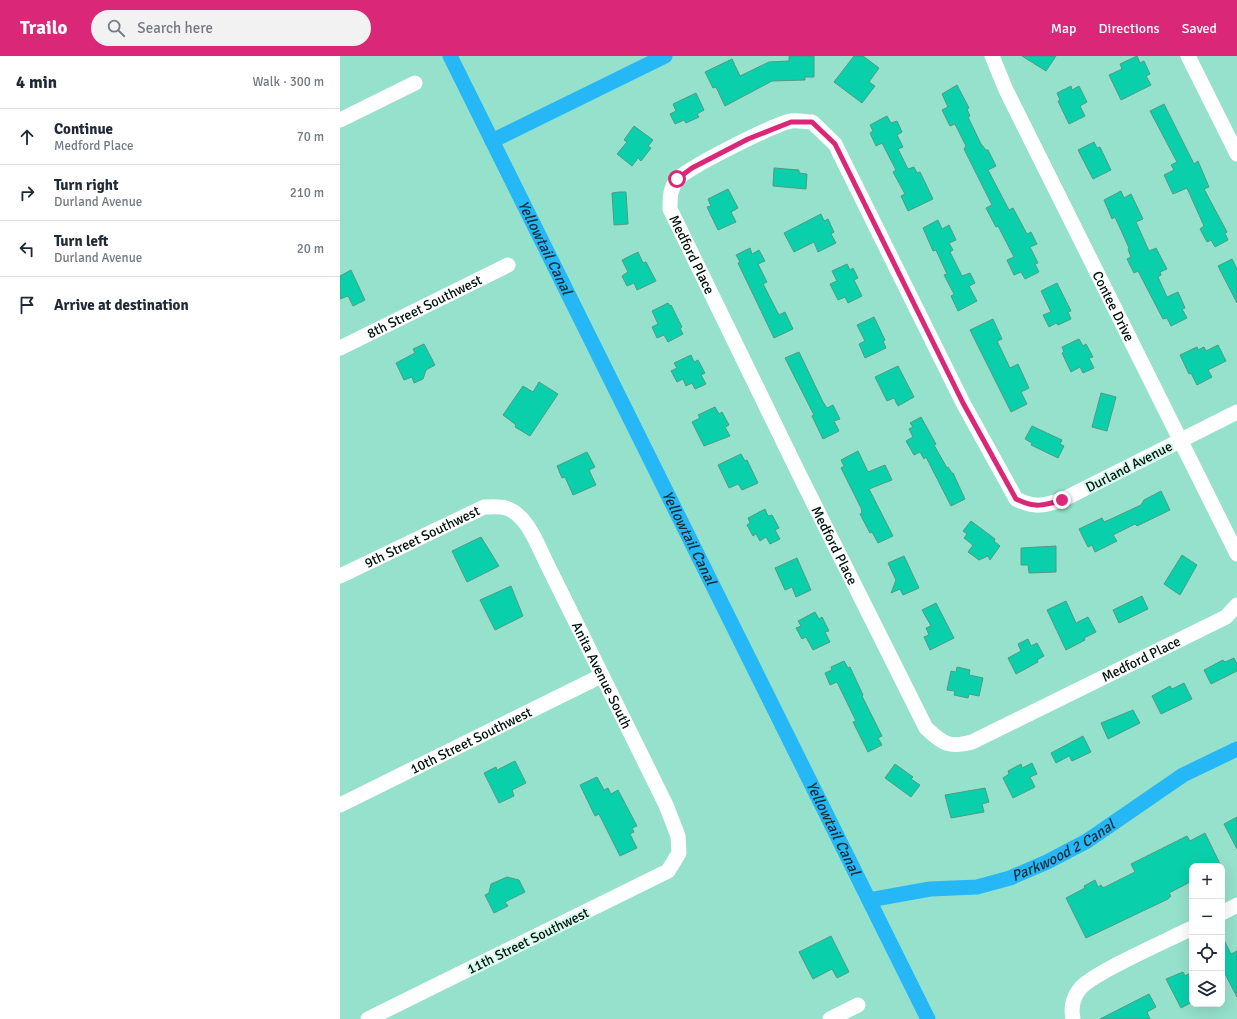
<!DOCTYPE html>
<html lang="en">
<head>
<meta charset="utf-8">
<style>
  body { margin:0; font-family:Signika,sans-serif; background:#f2f2f3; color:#1f2937 }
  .controls { position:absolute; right:12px; bottom:12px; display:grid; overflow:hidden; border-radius:8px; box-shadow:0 4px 16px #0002 }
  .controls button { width:36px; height:36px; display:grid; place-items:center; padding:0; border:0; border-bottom:1px solid #e0e1e3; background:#fff; color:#1f2937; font:20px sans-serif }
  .stop { position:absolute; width:12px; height:12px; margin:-9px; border:3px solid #db2777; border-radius:50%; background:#fff }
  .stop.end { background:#db2777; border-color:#fff; box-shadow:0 1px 4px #0008 }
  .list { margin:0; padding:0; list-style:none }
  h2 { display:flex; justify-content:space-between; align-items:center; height:52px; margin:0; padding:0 16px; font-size:17px }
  h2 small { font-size:13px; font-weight:400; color:#747a83 }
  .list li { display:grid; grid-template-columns:26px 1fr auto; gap:12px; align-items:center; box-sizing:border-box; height:56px; padding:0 16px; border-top:1px solid #e0e1e3 }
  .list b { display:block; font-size:15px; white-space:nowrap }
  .list p { margin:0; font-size:13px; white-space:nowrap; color:#747a83 }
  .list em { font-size:13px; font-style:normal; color:#747a83 }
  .icon { flex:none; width:22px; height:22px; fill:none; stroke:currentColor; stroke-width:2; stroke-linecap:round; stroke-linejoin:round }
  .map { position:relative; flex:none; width:897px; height:963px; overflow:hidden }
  header { display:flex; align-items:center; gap:24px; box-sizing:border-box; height:56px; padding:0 20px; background:#db2777; color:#fff }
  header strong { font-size:19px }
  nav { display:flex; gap:22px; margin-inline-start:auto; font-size:14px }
  .search { width:280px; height:36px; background:#f2f2f3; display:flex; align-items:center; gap:10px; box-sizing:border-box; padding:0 14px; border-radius:22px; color:#747a83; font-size:15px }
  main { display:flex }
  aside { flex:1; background:#fff }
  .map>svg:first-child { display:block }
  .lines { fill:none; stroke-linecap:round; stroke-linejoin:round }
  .canal { stroke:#26b7f6; stroke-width:15 }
  .building { fill:#09d0ab; stroke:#509b87 }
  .street { stroke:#fff; stroke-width:15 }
  .route { stroke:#db2777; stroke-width:5 }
  .labels { text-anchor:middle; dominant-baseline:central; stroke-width:4; stroke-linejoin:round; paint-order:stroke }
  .street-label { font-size:14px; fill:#00130d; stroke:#d5faee }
  .water-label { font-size:15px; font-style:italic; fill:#162c38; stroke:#d5faee }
</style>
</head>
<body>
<header>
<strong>Trailo</strong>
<div class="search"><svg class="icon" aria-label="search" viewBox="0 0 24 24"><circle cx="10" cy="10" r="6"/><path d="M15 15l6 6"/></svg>Search here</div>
<nav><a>Map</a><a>Directions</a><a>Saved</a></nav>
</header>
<main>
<aside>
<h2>4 min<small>Walk · 300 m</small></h2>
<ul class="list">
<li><svg class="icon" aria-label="ahead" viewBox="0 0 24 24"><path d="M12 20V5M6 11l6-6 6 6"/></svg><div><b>Continue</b><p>Medford Place</p></div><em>70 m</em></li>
<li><svg class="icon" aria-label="right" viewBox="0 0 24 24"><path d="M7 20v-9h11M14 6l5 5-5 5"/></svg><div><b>Turn right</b><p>Durland Avenue</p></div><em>210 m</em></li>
<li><svg class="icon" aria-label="left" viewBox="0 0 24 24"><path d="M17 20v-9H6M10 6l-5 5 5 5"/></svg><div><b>Turn left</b><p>Durland Avenue</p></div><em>20 m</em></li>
<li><svg class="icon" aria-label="arrive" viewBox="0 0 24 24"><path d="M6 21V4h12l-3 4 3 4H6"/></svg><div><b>Arrive at destination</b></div></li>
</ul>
</aside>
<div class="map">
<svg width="897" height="963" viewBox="0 0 897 963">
  <rect width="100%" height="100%" fill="#95e1cb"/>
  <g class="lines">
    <g class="canal">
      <path id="s1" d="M110,0L588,963"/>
      <path d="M152,85L325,0"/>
      <path id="s2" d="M529,844L590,833L637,831L670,822L707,806L747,785L843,719L897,693"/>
    </g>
  </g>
  <g class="building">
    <path d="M449,0H474V21H465V24L432,25L385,50L376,31L373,32L365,16L392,3L400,20L429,6L449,5Z"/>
    <path d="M514,0H523L539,12L529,26L535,30L522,47L494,26Z"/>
    <path d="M682,0H716L706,15Z"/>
    <path d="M797,0L800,7L804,5L810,18L806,20L811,29L781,44L769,19L782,13L780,8Z"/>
    <path d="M617,29L629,52L627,53L630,60L628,61L641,88L646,94H648L656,110L648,114L669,154L673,152L687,178L691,176L697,188L690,191L698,207L695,208L699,216L685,223L681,216L674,219L667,204L674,201L658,170L656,171L646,152L652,149L624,93L626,90L615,68L610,70L602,54L608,51L602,38Z"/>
    <path d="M731,30L732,34L739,30L747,46L740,50L745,60L729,68L718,45L720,44L717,37Z"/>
    <path d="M356,37L364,54L357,58L359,61L346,67L344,64L335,68L330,58L336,55L333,48Z"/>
    <path d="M824,48L854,108L858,105L869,131L864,133L887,176L885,177L888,184L875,191L871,184L867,186L860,173L864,170L847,132L833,138L824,119L834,114L831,109L837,106L810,55Z"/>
    <path d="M547,60L551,67L557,65L562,76L557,79L563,91L558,93L568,113L574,111L577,117L580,116L593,143L568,155L561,140L565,138L553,116L556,114L542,87L536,90L530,77L533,75L530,69Z"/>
    <path d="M294,70L313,84L308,90L311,92L301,105L298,102L292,110L277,98L287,86L284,84Z"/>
    <path d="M754,86L757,92L760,91L771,114L753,123L738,94Z"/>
    <path d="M434,112L459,114V117L467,118L466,133L433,130Z"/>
    <path d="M388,133L398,152L391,156L396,166L378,174L367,151L371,150L368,143Z"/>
    <path d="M781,135L784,142L791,138L803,163L796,166L809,195L816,192L827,213L820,216L821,219L818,221L827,241L838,236L845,252L842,253L847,262L831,270L827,262L823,263L798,215L794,217L787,203L791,201L788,193L789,192L775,161L772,163L764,144Z"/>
    <path d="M279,136H286L288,168L274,169L272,137Z"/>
    <path d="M481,158L484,165L488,163L494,176L491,178L496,187L478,196L474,186L454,196L444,177Z"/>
    <path d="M598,164L602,173L609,169L616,184L609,187L613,194L610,196L622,220L630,217L635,227L629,230L637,245L618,255L611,240L614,238L604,219L607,218L596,194L593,195L583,172Z"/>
    <path d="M410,192L412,198L419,194L425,205L418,208L427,226L423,228L439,259L445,256L453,273L434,282L398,207L400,206L396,199Z"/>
    <path d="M298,196L303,207L306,206L316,225L297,234L294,227L287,230L282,220L288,216L282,204Z"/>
    <path d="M892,203L897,213V247L878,210Z"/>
    <path d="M507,208L510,214L513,212L518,222L514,224L522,240L508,247L505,241L498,244L490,228L497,225L492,215Z"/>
    <path d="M11,214L25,244L13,250L8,240L0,243V220Z"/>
    <path d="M717,227L731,255L728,256L731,263L718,269L716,267L709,271L703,259L711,256L701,235Z"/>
    <path d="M328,247L330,250L331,249L342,271L340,272L343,278L328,286L324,279L317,282L312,271L318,268L312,255Z"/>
    <path d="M534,261L545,284L543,285L546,292L525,302L519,288L525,285L517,269Z"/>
    <path d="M653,263L662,283L657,285L670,312L678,308L689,332L681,336L687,348L671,356L630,274Z"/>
    <path d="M739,283L743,290L746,288L753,301L749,302L754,312L743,317L740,311L731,316L722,297L724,296L722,291Z"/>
    <path d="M84,288L95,309L86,314L83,323L74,327L72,321L64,324L56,307L75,297L73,293Z"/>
    <path d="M878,289L886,305L868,314L872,321L857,329L851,317L849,318L840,299L857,291L858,294L864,291L866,295Z"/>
    <path d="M459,296L483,346L487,352L493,349L500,363L494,365L499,375L483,383L472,360L474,359L445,302Z"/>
    <path d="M351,299L354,306L358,304L365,317L361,319L366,328L355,333L352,327L346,330L343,323L337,326L331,315L337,312L334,307Z"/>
    <path d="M558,310L574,341L558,350L554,342L547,345L535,321Z"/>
    <path d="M199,326L218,338L190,380L175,371L176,369L163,359L183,330L193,336Z"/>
    <path d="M761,337L776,341L767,375L752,371Z"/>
    <path d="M375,351L379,358L382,356L389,369L385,371L390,380L364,390L352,366L360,362L358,359Z"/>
    <path d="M581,361L596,388L594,389L607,412L608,411L612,417H613L625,443L611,450L586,401L584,403L580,396L574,399L566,385L573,381L569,373L573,371L570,367Z"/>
    <path d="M692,370L722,384L720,388L724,390L718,402L691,389L692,387L685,383Z"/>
    <path d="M518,395L528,416L545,409L552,424L529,433L553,480L538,487L532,476L530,477L520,458L522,457L521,452L501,412L504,410L501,404Z"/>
    <path d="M247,396L255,411L249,414L256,429L233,439L225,421L222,422L217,410Z"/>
    <path d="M401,398L405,405L407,404L418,427L402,434L398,428L389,432L378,409Z"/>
    <path d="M821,435L830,454L797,470L795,468L773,479L777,485L755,496L752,489L748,491L739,473L762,462L764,466L771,463L801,449L804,444Z"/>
    <path d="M425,453L428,460L432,459L439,472L435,474L440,483L430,488L426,481L420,485L416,478L413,480L407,469L410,467L408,462Z"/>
    <path d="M631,465L655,483L654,485L660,490L650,504L648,500L639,504L628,496L633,489L624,482L627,478L623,475Z"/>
    <path d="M141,481L159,510L127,526L112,495Z"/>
    <path d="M716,490V516L689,517L688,509H681V492Z"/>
    <path d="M842,499L857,509L840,539L824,528Z"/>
    <path d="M564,500L579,532L563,539L560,533L551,537L556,524L548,507Z"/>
    <path d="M457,502L471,534L456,541L452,531L445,534L435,512Z"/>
    <path d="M171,530L183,560L155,574L140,544Z"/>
    <path d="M802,540L808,553L779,567L773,554Z"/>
    <path d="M726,545L736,567L748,561L756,576L744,582L745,584L726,594L707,554Z"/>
    <path d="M596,547L614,582L590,594L584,581L589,579L586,572L591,570L582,554Z"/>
    <path d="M475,556L479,563L482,561L489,575L485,576L490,586L473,594L466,581L462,583L456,572L461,570L458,565Z"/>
    <path d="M688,583L691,590L697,587L704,600L697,604L698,606L676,618L668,602L681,595L678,588Z"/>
    <path d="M894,602L897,608V615L871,628L864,614L883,604L885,606Z"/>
    <path d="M504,605L508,612L510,611L523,639L522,640L542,680L538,682L542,689L528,696L513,666L516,665L497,626L490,629L485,617L492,614L491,611Z"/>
    <path d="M617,611L630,614L629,619L643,622L639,640L629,638L628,642L614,639L615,635L607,634L611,615L616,616Z"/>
    <path d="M844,627L852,643L821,658L812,640L830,630L832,633Z"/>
    <path d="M793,654L800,667L768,683L761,667Z"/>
    <path d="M743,680L751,696L732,705L729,700L716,707L711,697Z"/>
    <path d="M175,705L186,727L172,734L174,740L159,747L144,717L156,711L157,714Z"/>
    <path d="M692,707L697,718L690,721L695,731L673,742L663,722L669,718L668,715L681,708L682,712Z"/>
    <path d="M555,708L573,721L571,723L580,729L571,741L545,722Z"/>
    <path d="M257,721L264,734L268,732L271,738L278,734L297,770L292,772L294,776L290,778L297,792L280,800L259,758L255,760L240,729Z"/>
    <path d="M645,732L649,746L642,748L644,756L611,762L605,739Z"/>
    <path d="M897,761V793L884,768Z"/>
    <path d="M865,777L881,810H852V825L829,837L831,840L828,843L746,882L726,842L745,832L744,830L755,824L758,831L761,829L763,832L795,816L791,808L847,780L850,785Z"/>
    <path d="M167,821L179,824L185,836L165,846L168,850L154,857L145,839L149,837L151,828Z"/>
    <path d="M491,880L509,916L497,922L492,913L473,923L459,896Z"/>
    <path d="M882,880L891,898L897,895V941L882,912Z"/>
    <path d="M843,916L845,920L852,916V946L841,952L826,923Z"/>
    <path d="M809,938L816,951L807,956L810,963H760Z"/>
  </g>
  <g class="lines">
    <g class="street">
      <path id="s3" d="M652,0L666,34L897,498"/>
      <path d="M848,0L897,98"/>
      <path d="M0,64L75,27"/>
      <path id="s4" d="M0,292L168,209"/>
      <path id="s5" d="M897,356L722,444C703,450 694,452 676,443L623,347L495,88L472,66C466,66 457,64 451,65C435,68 346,112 337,124C330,132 330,142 330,153L460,420L586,672C603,688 609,692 632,686L886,561L897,549"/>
      <path id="s6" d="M0,520L144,451C150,451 160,450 166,452C188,459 198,491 208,510L326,749L338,780L339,797L328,815L28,963"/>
      <path id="s7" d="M0,749L261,620"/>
      <path d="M882,857L897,849"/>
      <path d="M490,963L518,949"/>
      <path d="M733,963C731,953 732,943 739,934C749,918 831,883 852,872"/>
    </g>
  </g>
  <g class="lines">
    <path class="route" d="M337,123L352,112L408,83L451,66H472L495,88L623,347L676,443C694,452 703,450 722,444"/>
  </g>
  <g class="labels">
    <g class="street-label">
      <text stroke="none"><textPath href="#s5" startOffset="905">Medford Place</textPath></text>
      <text stroke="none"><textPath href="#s3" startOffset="278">Contee Drive</textPath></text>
      <text stroke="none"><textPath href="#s4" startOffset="94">8th Street Southwest</textPath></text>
      <text transform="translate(789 411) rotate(-27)">Durland Avenue</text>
      <text stroke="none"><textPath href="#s6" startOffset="91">9th Street Southwest</textPath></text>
      <text stroke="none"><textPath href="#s5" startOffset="1229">Medford Place</textPath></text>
      <text stroke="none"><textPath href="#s5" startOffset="1673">Medford Place</textPath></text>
      <text stroke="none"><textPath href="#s6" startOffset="377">Anita Avenue South</textPath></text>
      <text stroke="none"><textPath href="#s7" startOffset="146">10th Street Southwest</textPath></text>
      <text transform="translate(188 885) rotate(-26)">11th Street Southwest</text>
    </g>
    <g class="water-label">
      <text stroke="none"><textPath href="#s1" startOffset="214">Yellowtail Canal</textPath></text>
      <text stroke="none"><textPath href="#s1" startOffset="538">Yellowtail Canal</textPath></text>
      <text stroke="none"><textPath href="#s1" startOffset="862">Yellowtail Canal</textPath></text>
      <text stroke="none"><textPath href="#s2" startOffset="203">Parkwood 2 Canal</textPath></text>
    </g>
  </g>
</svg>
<div class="controls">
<button>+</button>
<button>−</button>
<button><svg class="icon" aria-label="locate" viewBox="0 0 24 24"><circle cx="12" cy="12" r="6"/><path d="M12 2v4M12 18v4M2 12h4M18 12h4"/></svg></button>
<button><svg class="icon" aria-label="layers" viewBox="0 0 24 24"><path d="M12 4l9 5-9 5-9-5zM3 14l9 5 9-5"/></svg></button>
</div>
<div class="stop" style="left:337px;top:123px"></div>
<div class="stop end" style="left:722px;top:444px"></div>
</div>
</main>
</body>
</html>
